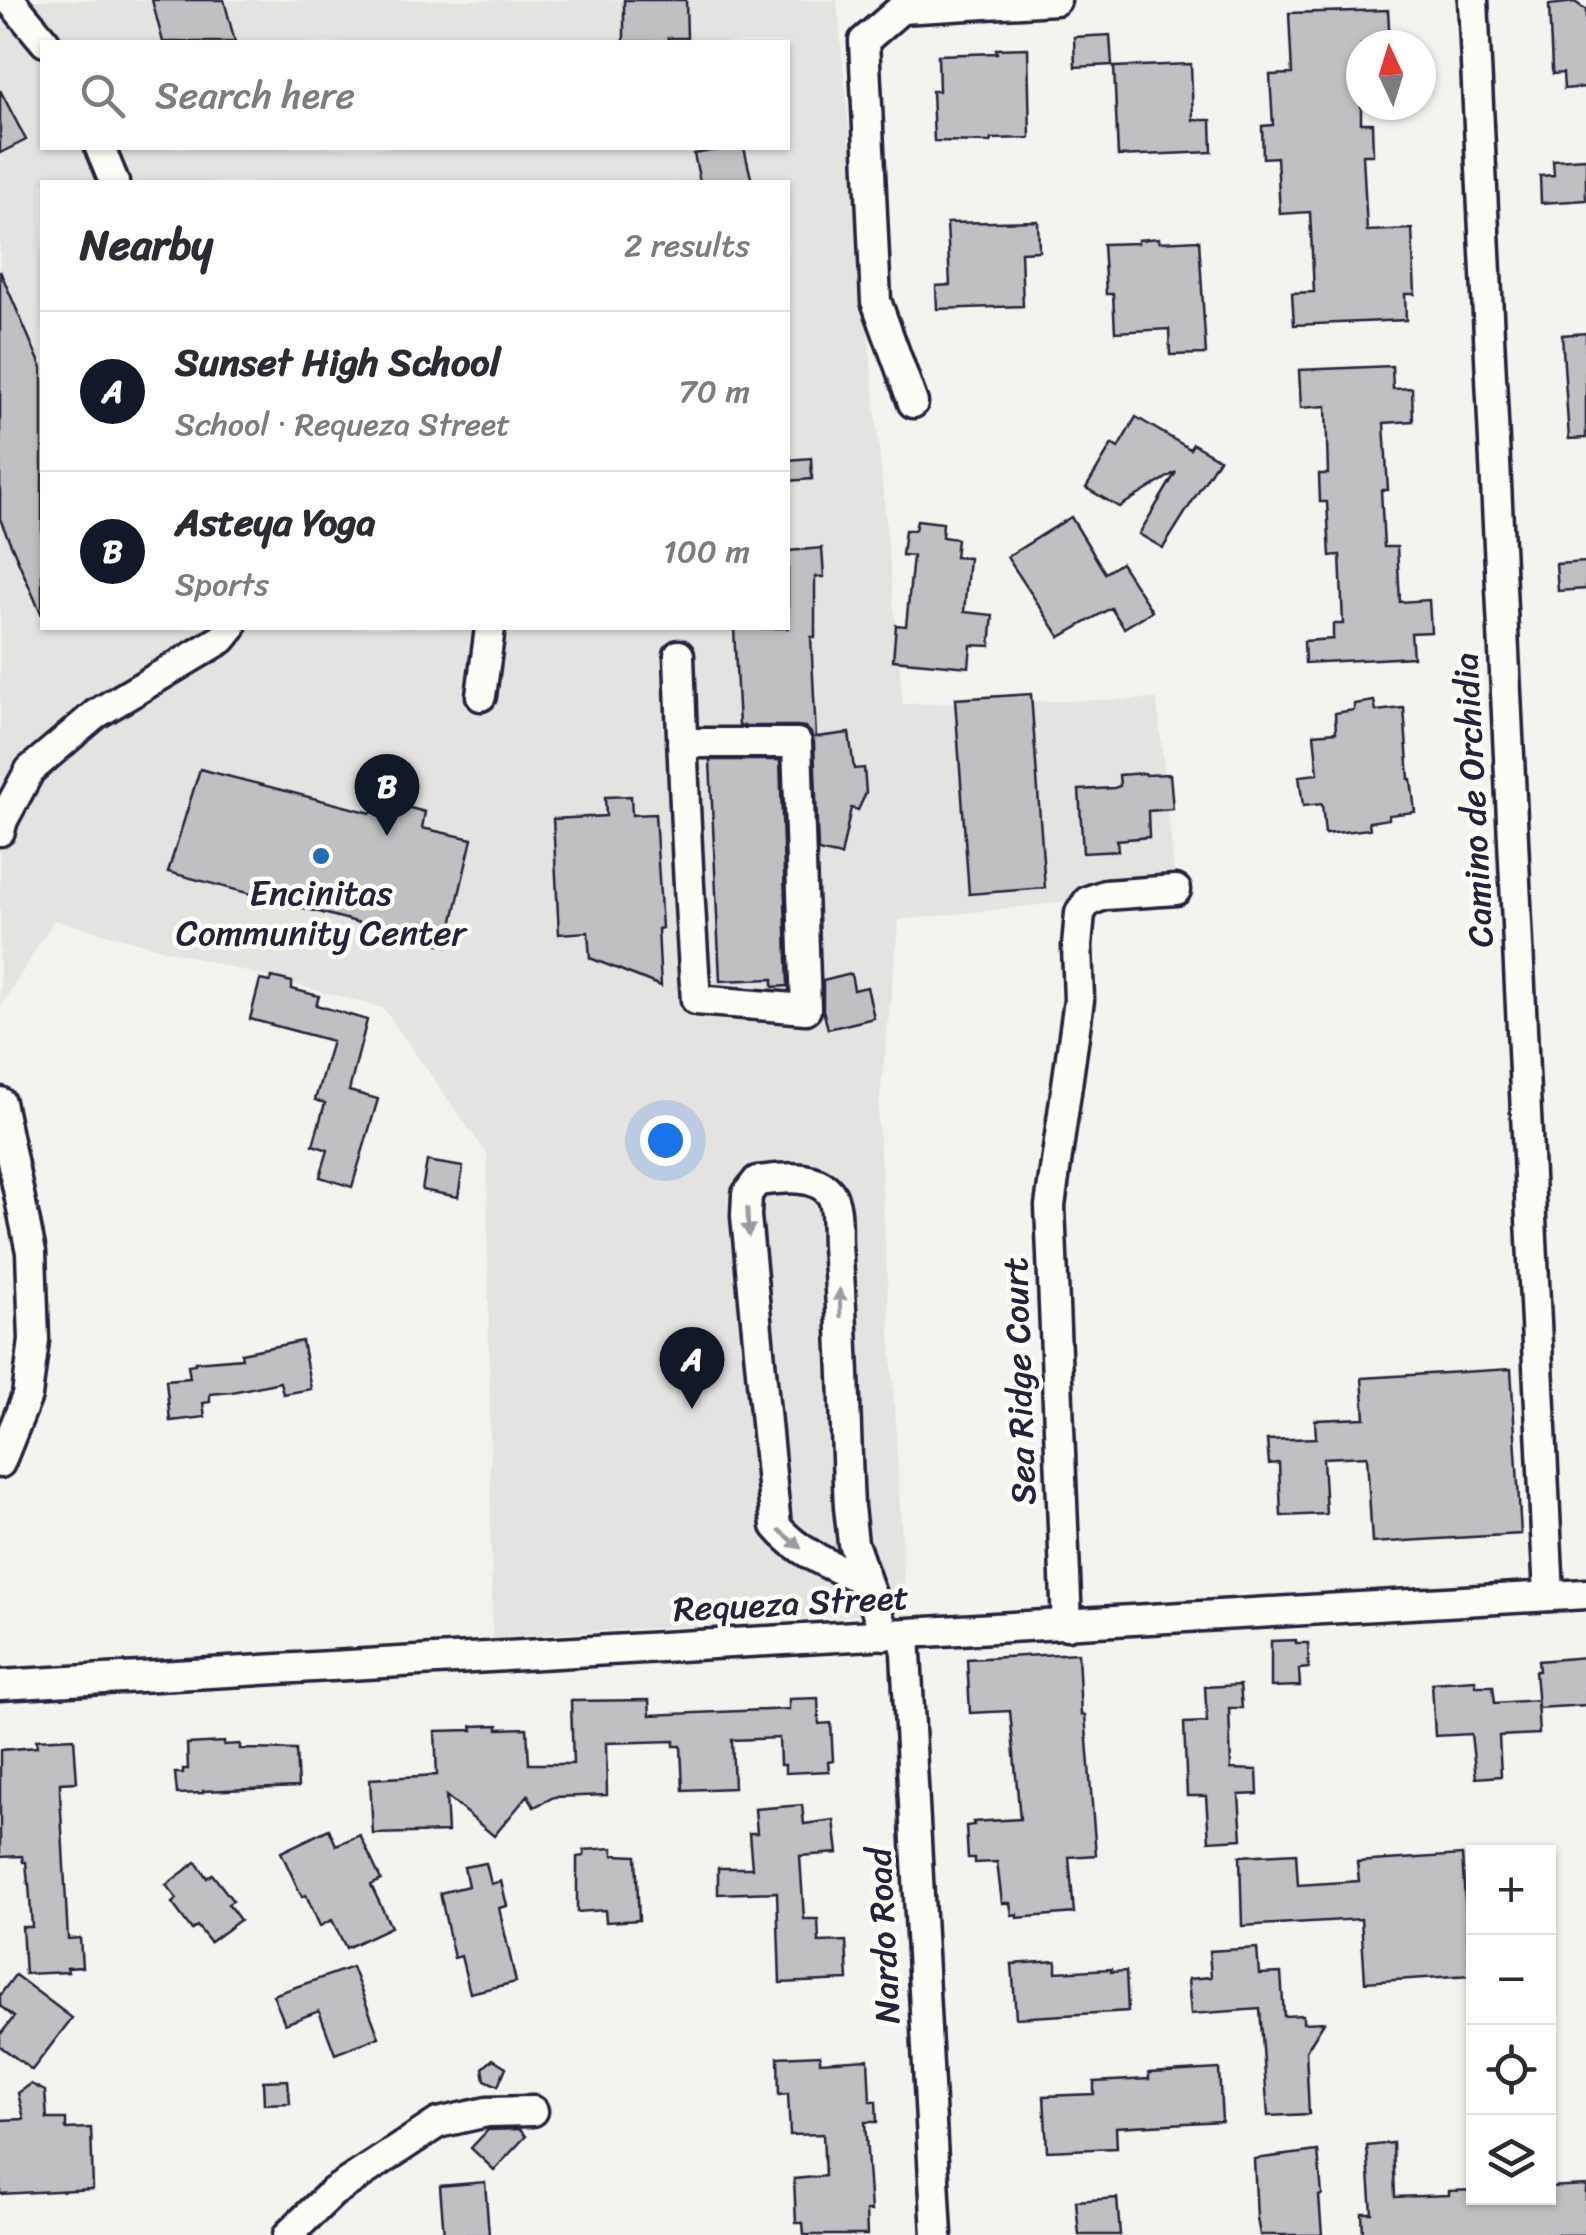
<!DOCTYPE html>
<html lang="en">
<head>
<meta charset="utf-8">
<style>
  body { margin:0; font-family:Sriracha,sans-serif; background:#f7f7f7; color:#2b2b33 }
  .controls { position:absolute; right:30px; bottom:30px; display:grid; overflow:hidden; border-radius:0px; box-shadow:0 2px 8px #0004 }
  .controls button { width:90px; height:90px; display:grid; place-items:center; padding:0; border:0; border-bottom:2px solid #e1e1e2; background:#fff; color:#2b2b33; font:50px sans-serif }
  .compass { position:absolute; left:1346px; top:30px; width:90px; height:90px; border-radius:50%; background:#fff; box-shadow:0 2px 8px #0004; rotate:356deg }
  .you { position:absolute; left:665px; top:1140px; width:35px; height:35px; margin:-25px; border:8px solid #fff; border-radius:50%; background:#1a73e8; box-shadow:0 0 0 15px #1a73e833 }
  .badge { display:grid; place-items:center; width:65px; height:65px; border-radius:50%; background:#111827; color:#fff; font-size:32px; font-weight:700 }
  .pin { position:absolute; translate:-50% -82px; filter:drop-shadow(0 2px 5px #0008) }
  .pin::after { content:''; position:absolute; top:52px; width:35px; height:30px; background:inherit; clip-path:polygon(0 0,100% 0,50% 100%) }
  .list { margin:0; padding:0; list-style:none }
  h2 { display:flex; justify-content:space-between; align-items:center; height:130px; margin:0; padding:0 40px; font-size:42px }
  h2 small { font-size:32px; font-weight:400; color:#7c7c81 }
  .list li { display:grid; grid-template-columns:65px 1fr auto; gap:30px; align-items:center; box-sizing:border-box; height:160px; padding:0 40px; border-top:2px solid #e1e1e2 }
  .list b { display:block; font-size:38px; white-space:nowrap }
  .list p { margin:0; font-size:32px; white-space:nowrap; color:#7c7c81 }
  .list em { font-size:32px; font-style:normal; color:#7c7c81 }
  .icon { flex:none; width:55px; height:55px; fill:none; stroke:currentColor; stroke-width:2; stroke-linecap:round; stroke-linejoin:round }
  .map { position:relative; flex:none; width:1586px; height:2235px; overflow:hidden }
  .search { position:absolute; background:#fff; box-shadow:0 2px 8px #0004; left:40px; top:40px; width:750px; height:110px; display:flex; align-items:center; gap:25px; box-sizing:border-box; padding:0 35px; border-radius:0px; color:#7c7c81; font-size:38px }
  .panel { position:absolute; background:#fff; box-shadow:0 2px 8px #0004; left:40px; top:180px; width:750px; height:450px; border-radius:0px }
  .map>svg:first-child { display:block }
  .built { fill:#e4e3e2; fill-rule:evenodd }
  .building { fill:#c0bfc2; stroke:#22223b; stroke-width:2.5 }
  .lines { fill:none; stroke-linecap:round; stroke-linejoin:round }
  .minor-casing { stroke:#22223b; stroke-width:35 }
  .minor { stroke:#fdfcf7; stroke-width:28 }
  .oneway { fill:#9a9aa2 }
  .poi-dot { fill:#1f6fb2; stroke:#fdfcf7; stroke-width:4 }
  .labels { text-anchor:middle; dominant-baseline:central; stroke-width:9; stroke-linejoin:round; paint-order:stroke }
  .street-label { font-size:35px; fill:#22223b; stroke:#fdfcf7 }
  .poi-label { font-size:35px; fill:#22223b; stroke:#fdfcf7 }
</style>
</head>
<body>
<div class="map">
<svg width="1586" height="2235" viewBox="0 0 1586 2235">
  <rect width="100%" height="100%" fill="#f4f3ef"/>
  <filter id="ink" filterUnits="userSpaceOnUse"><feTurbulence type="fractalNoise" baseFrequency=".01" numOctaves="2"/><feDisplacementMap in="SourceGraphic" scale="20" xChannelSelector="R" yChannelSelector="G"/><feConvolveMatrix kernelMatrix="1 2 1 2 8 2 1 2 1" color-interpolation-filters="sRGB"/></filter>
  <g filter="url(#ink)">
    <path class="built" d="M0,0H837L903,704L1157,699L1176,890L899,920L878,1118L906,1612L492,1638L487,1154L383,1008L54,920L0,1008ZM42,42H788V148H42ZM42,182H788V628H42Z"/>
    <g class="building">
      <path d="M152,0H224L235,42H163Z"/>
      <path d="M624,0H686L687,38H668V42H624Z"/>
      <path d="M1575,2L1586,10V87L1564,89L1563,73L1553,74L1552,69L1549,5Z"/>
      <path d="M1388,10L1390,45H1361V123H1372L1373,155H1363L1367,231L1412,229L1415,294H1405L1406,320L1294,325L1292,293L1314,292L1310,212L1280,214L1277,157L1263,158L1262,126L1273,125L1270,75L1292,74L1289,13Z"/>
      <path d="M1110,35L1112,65L1075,67L1074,37Z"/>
      <path d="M1028,48L1030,138L991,139V142L934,141L932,91H939L938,55L997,53L996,49Z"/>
      <path d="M1191,64L1193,120H1211L1212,152L1118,156L1114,67Z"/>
      <path d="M0,90L26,140L0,153Z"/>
      <path d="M727,148H744L752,182H700L694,154Z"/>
      <path d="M1586,158V200L1541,203L1540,176L1554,175L1553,160Z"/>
      <path d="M1038,221L1039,251L1021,252L1023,306L937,309L936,286L950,285L947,223Z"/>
      <path d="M1159,238V242L1199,240L1206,354L1170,355L1169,329L1115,332L1113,294H1106L1103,244L1138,243V240Z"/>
      <path d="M0,271L42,368V616L0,519Z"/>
      <path d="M1586,333V438L1569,439L1562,335Z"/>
      <path d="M1392,366L1393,389L1412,388L1413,421L1384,423L1388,490H1381L1384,547H1397L1400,602L1429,600L1431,632L1411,633L1413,657L1305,663L1304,641L1333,639V624H1343L1340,555L1330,556L1327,502H1320L1319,474H1328L1326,406L1301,408L1299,370Z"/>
      <path d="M1136,417L1190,449L1193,444L1219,459L1163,548L1139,534L1176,472L1119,507L1086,488L1112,444L1118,448Z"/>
      <path d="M811,458L812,479L788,481V460Z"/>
      <path d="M1071,517L1105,573L1121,563L1152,611L1124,628L1111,608L1060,637L1007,557Z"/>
      <path d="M917,520L943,523L942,537L957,539L955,557L969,558L964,612L993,615L990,646L971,645L969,667L893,660L896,625L906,626L913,556L902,555L905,530H915Z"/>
      <path d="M822,548L824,577H815V637H811L816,737L849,733L854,769L864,768L866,793L858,810L851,808L841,856L818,851L814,742L811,733L805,727L797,726H739L734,628H788V551Z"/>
      <path d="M1586,562V589L1558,591L1556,564Z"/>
      <path d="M1031,694L1045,888L969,894L955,699Z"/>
      <path d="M1374,701L1376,711L1404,708L1409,779H1411L1415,812L1389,815V819L1369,822L1370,829L1325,834L1322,804L1303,806L1299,776L1318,774L1314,734L1336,732L1335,713L1354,710V704Z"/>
      <path d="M710,760H780L788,986L773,987V979L720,981Z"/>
      <path d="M200,769L371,813L377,799L425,812L422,828L472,839L447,946L168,872Z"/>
      <path d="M1145,773L1146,775L1170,774L1173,809L1148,811L1149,837L1117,840L1118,851L1083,853L1079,790L1114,788L1120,786L1119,775Z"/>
      <path d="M631,796L632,815L655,814L662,928L658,929L661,986L590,958L588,932L559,934L553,819L606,816L605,797Z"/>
      <path d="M851,974L854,990L867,987L874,1018L828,1029L823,1010V981Z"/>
      <path d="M272,977L292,982V989L319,996L316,1005L367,1020L349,1091L378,1099L352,1187L320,1177L328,1150L313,1145L325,1103L315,1100L332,1041L250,1019L260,980L270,982Z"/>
      <path d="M427,1161L463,1167L458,1197L422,1190Z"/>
      <path d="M302,1341L311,1389L283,1394L280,1382L232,1392L210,1394V1402L203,1403L205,1417L170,1421L166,1380L190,1378L188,1365L195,1364V1362L242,1358L241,1353Z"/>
      <path d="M1511,1369L1521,1534L1372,1543L1367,1456L1323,1458L1326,1514L1281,1516L1279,1463L1269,1464L1267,1440L1316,1438L1315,1420L1365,1418L1362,1378Z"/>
      <path d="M1296,1640V1643H1308L1309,1668L1299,1669L1300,1686L1271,1687V1641Z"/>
      <path d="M1078,1653L1081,1715H1085L1096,1855L1069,1857L1074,1913L1017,1918V1914L1012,1915L1010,1903H1002L997,1862L975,1863V1858H968L966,1826L974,1825L973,1822L1020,1819L1010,1711L970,1713L967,1659Z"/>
      <path d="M1586,1657V1705L1538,1708L1535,1671H1539L1538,1661Z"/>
      <path d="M1475,1680L1476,1686H1493L1495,1703L1537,1700L1539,1734L1499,1736L1501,1776L1476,1778L1471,1734L1435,1736L1432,1683Z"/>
      <path d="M1240,1685L1242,1708H1229L1231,1769L1257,1770L1258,1794L1239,1795L1242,1839L1209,1841L1206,1796H1187L1184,1723L1207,1722L1205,1687Z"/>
      <path d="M818,1698L819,1724L831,1723L833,1761L828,1762L829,1771L785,1773V1765H780L779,1738L732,1740L734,1788L683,1790L681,1746H674V1741L606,1743L607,1795L554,1797L534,1807L528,1795L494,1836L446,1796L448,1832L373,1834L370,1779L437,1775L435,1731L473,1730L472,1726L498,1725V1729L527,1728L529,1764H573L571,1701L649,1700L650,1715L789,1709V1699Z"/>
      <path d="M74,1738L77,1782L60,1783V1793L68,1939L80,1938L82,1967L67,1968L68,1972L25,1974L22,1927H32L29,1884H28L26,1862H23L22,1856L0,1857V1750L37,1747L36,1740Z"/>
      <path d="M224,1742V1745L240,1744V1749L296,1750L298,1787L203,1791V1793L177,1794L175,1773H183V1769H188L187,1744Z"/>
      <path d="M802,1805L804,1824L834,1820L838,1853L800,1856L804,1919H818L819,1942L846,1941L848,1980L780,1983L777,1892L718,1894V1868H752L749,1833H757L755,1809Z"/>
      <path d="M329,1829L336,1845L360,1835L381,1880L371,1885L391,1927L346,1948L332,1920L320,1926L306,1895L302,1897L281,1852Z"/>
      <path d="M613,1848V1855L636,1856L639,1920L606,1922L605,1910L577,1912V1857L584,1856V1850Z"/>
      <path d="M1296,1853L1298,1885L1359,1881L1357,1862L1462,1855L1470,1975L1365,1982L1361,1919L1242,1926L1240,1856Z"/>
      <path d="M196,1862L207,1878L212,1874L233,1901L228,1904L240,1920L210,1942L197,1926L192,1930L172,1903L177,1899L166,1885Z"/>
      <path d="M486,1863L491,1884L501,1881L507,1906L499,1908L516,1982L470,1993L461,1956L454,1958L440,1893L468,1886L464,1867Z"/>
      <path d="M1257,1948L1259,1974L1281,1973L1284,2016L1303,2015V2023L1324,2022L1306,2051L1309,2114L1268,2116L1260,2009L1191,2014L1188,1979L1211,1977L1209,1951Z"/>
      <path d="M1056,1961V1972L1111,1969V1972L1126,1971L1128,2011L1016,2018L1012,1964Z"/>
      <path d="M352,1967L379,2037L335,2054L319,2011L285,2024L273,1995Z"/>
      <path d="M15,1975L72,2018L32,2070L0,2046V2035L14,2017L0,2006V1995Z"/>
      <path d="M820,2055V2062L868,2059L870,2101H876L877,2122H865L871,2211H866L867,2235H804L803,2223H796L794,2179L825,2176L823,2134L790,2135L788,2094L779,2095L778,2057Z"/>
      <path d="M493,2059L506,2067L498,2086L485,2080L483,2068Z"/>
      <path d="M1219,2069L1222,2121L1116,2127L1117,2148L1047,2151L1044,2096L1094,2094V2082L1149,2079V2073Z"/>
      <path d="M288,2080L290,2103L264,2104L263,2081Z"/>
      <path d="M31,2084L45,2091L47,2119H66V2129L91,2128L93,2189L0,2194V2120L24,2119L18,2093Z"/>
      <path d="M519,2129L526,2136L494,2170L471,2148L488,2130Z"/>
      <path d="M1393,2143L1395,2197L1449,2195V2191L1474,2190V2198H1548V2187L1586,2185V2235H1363L1362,2213H1372L1367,2146Z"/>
      <path d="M1318,2151L1322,2195L1319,2196L1322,2235H1260L1257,2218L1254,2159Z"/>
      <path d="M485,2182L489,2235H444L440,2186Z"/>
      <path d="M1117,2198L1120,2235H1079L1076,2201Z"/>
    </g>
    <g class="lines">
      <g class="minor-casing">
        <g id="minor">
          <path d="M10,0L45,42"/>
          <path d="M1473,0L1549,1596"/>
          <path d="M100,148L114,182"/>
          <path d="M913,403L876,301L864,41L901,9L1056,0"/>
          <path d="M679,655C683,771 688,885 696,1000L806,1009L797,743H682"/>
          <path d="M481,696L490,628"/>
          <path d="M0,831L3,820L30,770L96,714L222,639L231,628"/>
          <path d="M0,1102L31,1252L34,1340L27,1396L0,1463"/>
          <path d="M864,1580C832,1566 798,1553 776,1526L746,1216L747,1194L757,1181C779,1179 814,1172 830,1193C839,1205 836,1231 837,1246C844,1332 845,1420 849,1507L853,1543L885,1635"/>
          <path d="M1067,1625L1050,1206L1079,1000L1077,946L1080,913L1088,901L1105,895L1176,890"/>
          <path d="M905,1634L937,2235"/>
          <path d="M0,1685L1586,1594"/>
          <path d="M288,2235L333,2192L438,2123L487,2112L533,2111"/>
        </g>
      </g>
      <use href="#minor" class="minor"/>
    </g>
    <defs><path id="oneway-solid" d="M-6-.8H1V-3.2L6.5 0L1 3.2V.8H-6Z" transform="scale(2.5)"/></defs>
    <g class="oneway">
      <use href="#oneway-solid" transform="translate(748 1222) rotate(87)"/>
      <use href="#oneway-solid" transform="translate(840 1303) rotate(-92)"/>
      <use href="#oneway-solid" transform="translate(790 1539) rotate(40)"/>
    </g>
  </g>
  <circle class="poi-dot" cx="321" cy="856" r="10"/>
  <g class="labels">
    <g class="street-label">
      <text transform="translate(1473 800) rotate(-93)">Camino de Orchidia</text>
      <text transform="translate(1019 1381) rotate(-92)">Sea Ridge Court</text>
      <text transform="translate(791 1603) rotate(-3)">Requeza Street</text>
      <text transform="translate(883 1936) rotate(-93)">Nardo Road</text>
    </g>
    <g class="poi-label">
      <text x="321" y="893">Encinitas<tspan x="321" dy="40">Community Center</tspan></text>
    </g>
  </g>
</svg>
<div class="controls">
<button>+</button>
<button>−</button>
<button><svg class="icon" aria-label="locate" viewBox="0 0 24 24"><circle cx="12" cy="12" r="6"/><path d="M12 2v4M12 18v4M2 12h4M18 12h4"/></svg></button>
<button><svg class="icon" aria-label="layers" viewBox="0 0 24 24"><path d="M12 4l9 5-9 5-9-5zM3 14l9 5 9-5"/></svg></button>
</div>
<svg class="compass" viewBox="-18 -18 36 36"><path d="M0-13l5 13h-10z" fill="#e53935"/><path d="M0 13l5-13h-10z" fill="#7c7c81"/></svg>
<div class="you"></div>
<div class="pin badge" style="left:692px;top:1409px">A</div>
<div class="pin badge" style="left:387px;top:836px">B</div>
<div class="search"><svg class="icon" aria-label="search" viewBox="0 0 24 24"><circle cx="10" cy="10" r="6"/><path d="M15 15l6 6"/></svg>Search here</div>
<section class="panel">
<h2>Nearby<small>2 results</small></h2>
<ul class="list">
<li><span class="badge">A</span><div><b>Sunset High School</b><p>School · Requeza Street</p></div><em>70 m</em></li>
<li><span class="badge">B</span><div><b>Asteya Yoga</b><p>Sports</p></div><em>100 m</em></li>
</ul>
</section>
</div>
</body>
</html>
